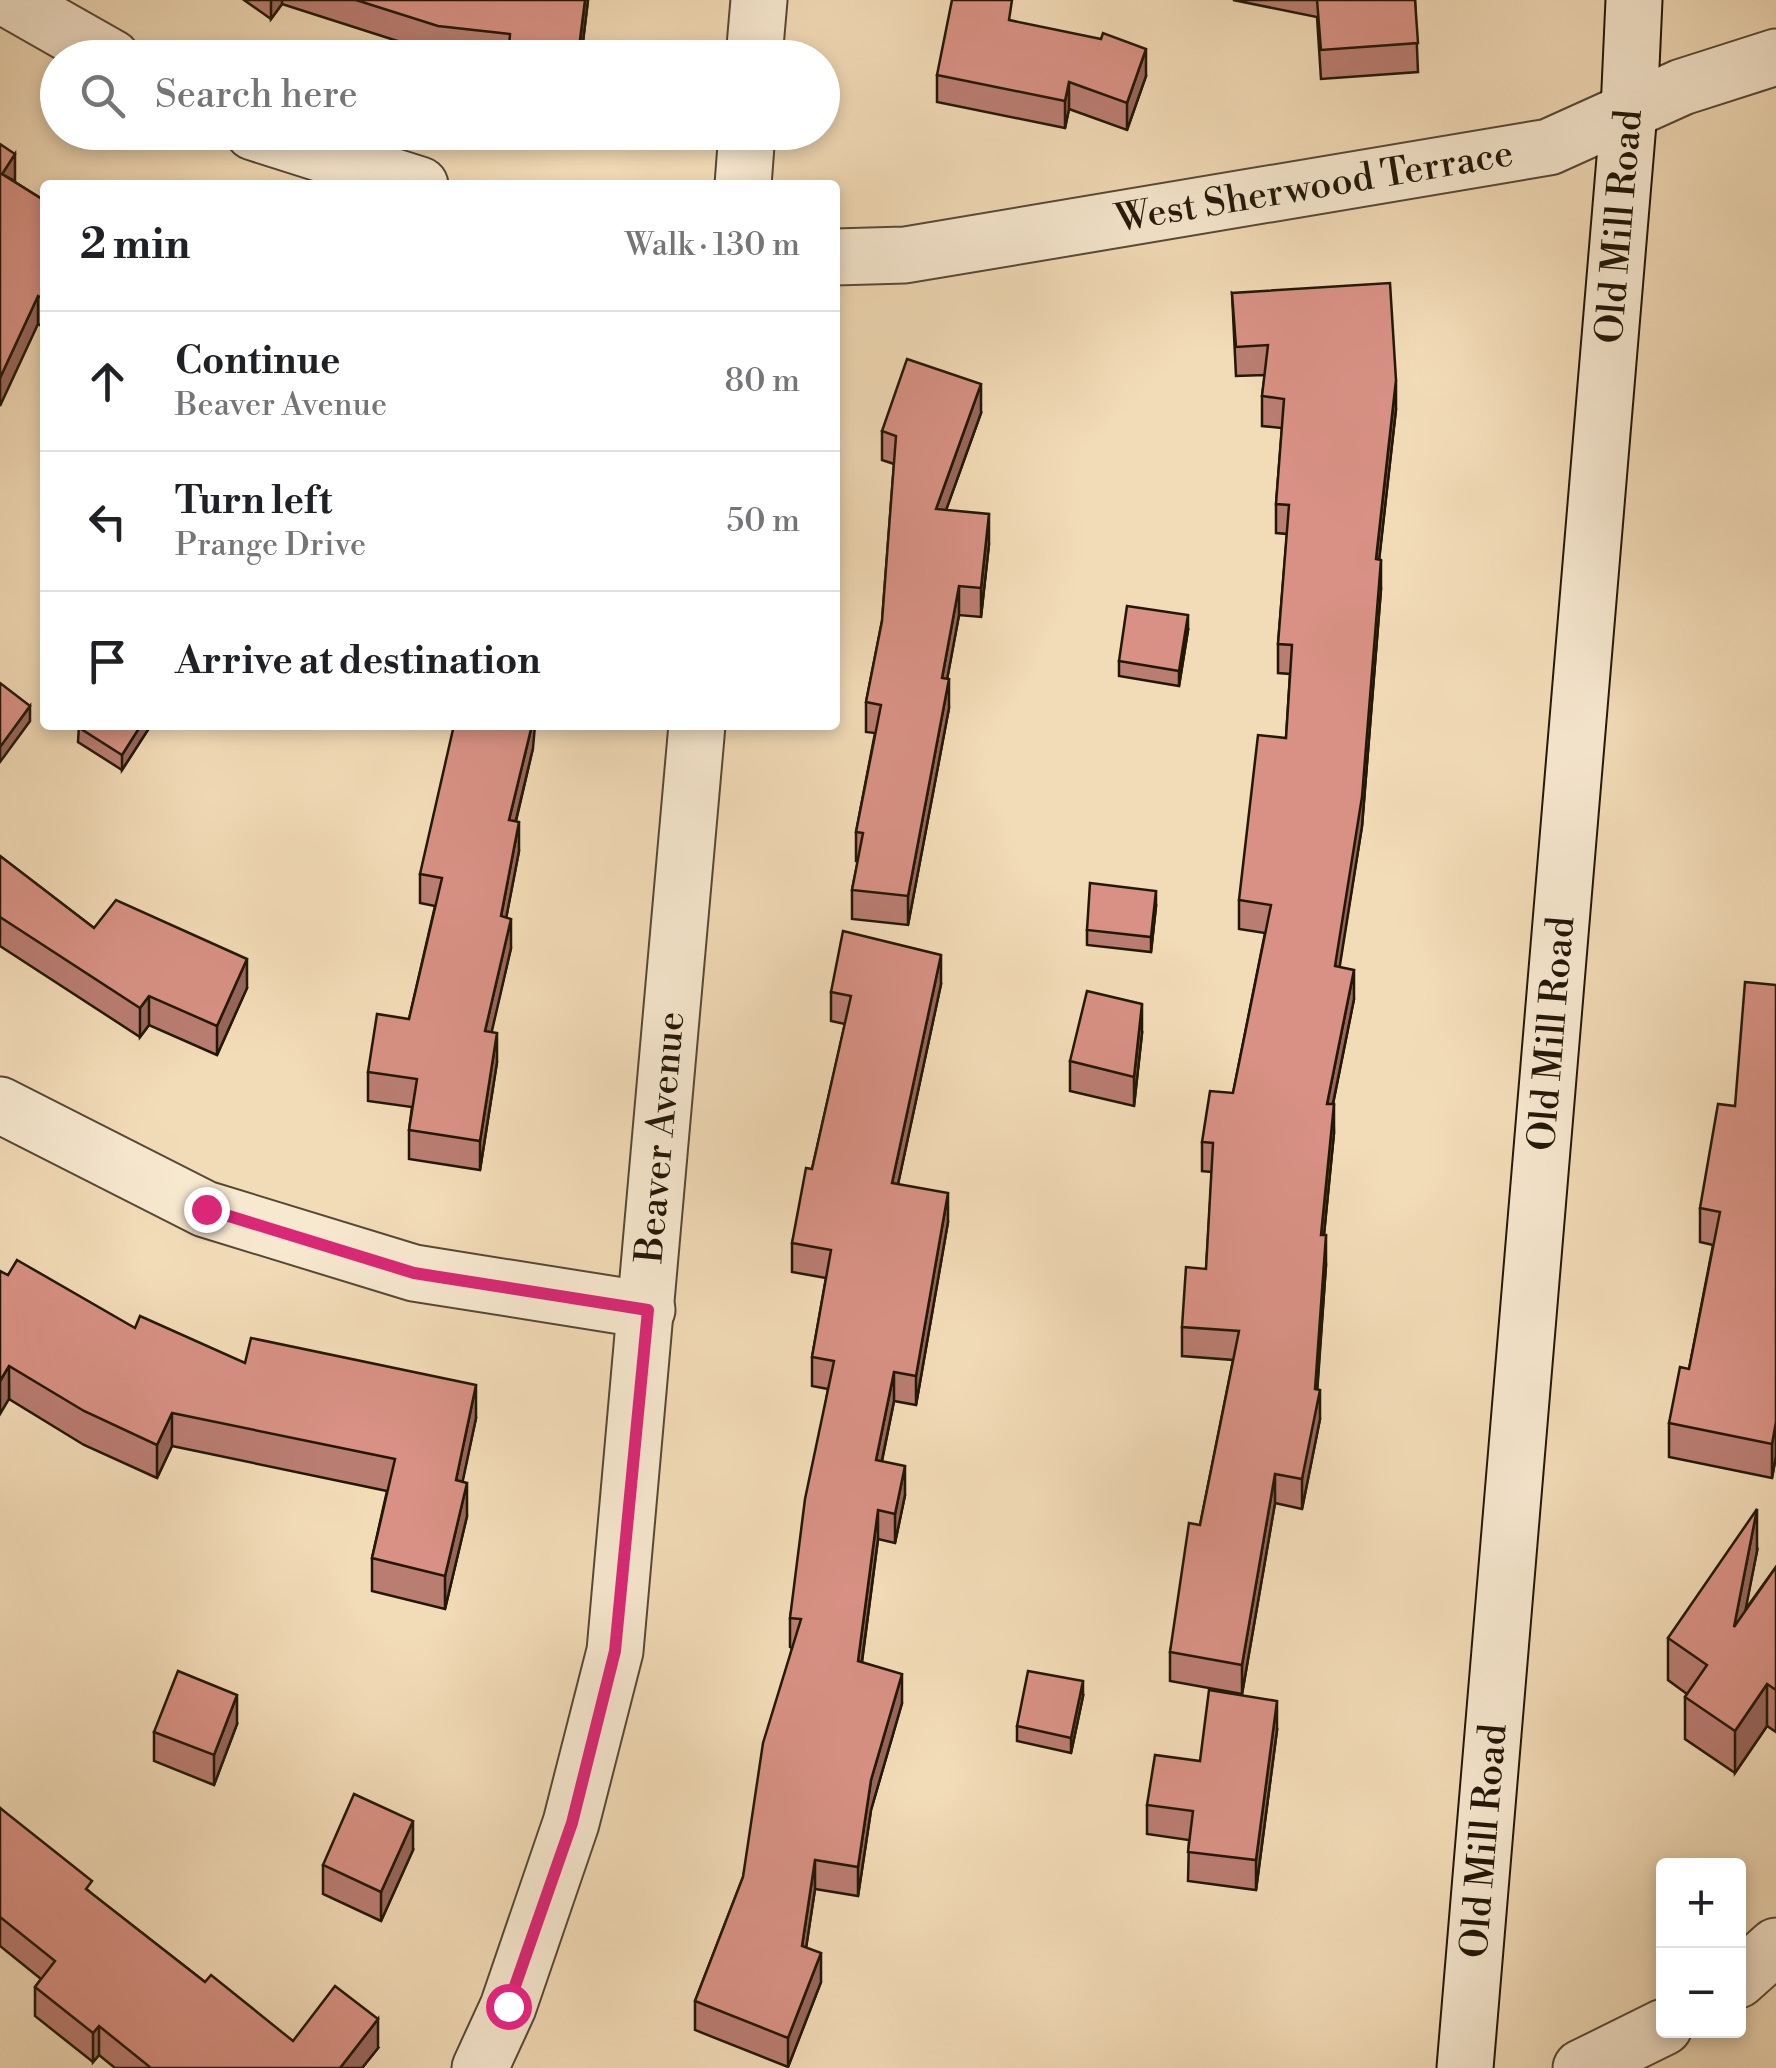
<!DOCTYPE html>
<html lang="en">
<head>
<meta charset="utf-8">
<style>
  body { margin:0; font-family:"Libre Bodoni",serif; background:#f6f6f6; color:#202124 }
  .controls { position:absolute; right:30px; bottom:30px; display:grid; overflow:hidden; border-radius:10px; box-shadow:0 5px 15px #0003 }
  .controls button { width:90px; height:90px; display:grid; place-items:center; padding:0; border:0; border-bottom:2px solid #e0e0e0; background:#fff; color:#202124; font:50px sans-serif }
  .stop { position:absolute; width:30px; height:30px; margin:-22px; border:8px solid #db2777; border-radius:50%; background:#fff }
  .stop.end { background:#db2777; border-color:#fff; box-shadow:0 2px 10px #0008 }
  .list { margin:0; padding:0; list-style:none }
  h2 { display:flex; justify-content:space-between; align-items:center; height:130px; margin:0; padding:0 40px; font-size:42px }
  h2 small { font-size:32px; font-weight:400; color:#757577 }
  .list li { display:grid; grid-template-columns:65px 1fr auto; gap:30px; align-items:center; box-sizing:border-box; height:140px; padding:0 40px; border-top:2px solid #e0e0e0 }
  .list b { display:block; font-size:38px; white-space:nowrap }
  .list p { margin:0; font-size:32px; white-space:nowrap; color:#757577 }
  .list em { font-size:32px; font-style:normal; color:#757577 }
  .icon { flex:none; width:55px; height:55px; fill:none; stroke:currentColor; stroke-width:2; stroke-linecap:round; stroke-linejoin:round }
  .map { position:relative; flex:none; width:1776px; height:2068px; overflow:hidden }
  .search { position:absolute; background:#fff; box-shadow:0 5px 15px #0003; left:40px; top:40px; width:800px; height:110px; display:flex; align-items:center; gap:25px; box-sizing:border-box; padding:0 35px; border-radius:55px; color:#757577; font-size:38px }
  .panel { position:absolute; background:#fff; box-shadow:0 5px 15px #0003; left:40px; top:180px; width:800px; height:550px; border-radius:10px }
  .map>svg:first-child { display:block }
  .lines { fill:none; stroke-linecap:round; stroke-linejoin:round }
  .minor-casing { stroke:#564834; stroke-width:59 }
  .secondary-casing { stroke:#221708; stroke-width:59 }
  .minor { stroke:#f7e8d0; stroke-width:55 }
  .secondary { stroke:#f7e8d0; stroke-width:55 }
  .wall { fill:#ba7d72; stroke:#221708; stroke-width:2.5 }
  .shaded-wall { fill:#97665c; stroke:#221708; stroke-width:2.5 }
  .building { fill:#d89184; stroke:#221708; stroke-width:2.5 }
  .route { stroke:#db2777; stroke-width:12 }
  .labels { text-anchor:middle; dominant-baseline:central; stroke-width:8; stroke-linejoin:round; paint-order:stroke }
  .street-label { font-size:38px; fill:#221708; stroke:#f7e8d0 }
</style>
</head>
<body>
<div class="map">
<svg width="1776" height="2068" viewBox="0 0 1776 2068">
  <rect width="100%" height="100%" fill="#f2dbb7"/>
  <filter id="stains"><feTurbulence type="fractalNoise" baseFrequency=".002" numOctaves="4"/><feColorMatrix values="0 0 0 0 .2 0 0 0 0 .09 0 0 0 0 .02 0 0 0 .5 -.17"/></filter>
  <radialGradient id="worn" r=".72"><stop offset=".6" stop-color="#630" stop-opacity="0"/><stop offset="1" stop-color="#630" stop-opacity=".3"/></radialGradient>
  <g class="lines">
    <g class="minor-casing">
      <g id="minor">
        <path d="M10,0L112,58"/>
        <path d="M754,58L759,0"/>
        <path d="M253,132L420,185"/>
        <path d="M743,185L747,132"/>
        <path id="s1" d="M835,257L905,255L1549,147L1682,87L1776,57"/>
        <path d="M0,1105L205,1209L414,1273L647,1310"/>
        <path d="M1738,1980L1776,1946"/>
        <path id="s2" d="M480,2068L508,2007L571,1823L615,1651L697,725"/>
        <path d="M1581,2068L1664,2027"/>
      </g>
    </g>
    <g class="secondary-casing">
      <g id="secondary">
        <path id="s3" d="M1465,2068L1629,111L1634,0"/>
      </g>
    </g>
    <use href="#minor" class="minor"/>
    <use href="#secondary" class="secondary"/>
  </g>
  <g class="wall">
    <path d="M244,0H588L581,58H472L438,54L282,4L271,19Z"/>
    <path d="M1233,0H1415L1418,72L1321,79L1317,17Z"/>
    <path d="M1012,21L1146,76L1127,130L1069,109L1065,128L937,102V75Z"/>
    <path d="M15,182L45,201V328L38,324Z"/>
    <path d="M1232,293L1396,409L1379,559L1381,589L1362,826L1339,967L1354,999L1333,1104L1334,1133L1324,1235L1326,1265L1317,1389L1320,1419L1302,1509L1275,1503L1242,1694L1170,1681V1652L1200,1525L1233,1360L1182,1356V1327L1206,1269L1212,1172L1202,1171V1142L1233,1093L1265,933L1239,929V900L1286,738L1290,674L1278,673V644L1287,534L1276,533V504L1282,428L1262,426V396L1265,375L1236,376Z"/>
    <path d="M981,413L946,510L989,544L981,617L959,615L947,679L949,708L908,925L852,919V890L858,861H856V832L875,733L866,732V702L882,621L894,464L882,460V431Z"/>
    <path d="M1188,630L1179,686L1119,676V661Z"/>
    <path d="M79,725H151L122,770L78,742Z"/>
    <path d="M533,748L516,821L519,851L506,918L511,948L491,1032L497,1062L480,1170L409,1159V1130L412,1107L368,1101V1072L409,1019L435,906L420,903V874Z"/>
    <path d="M0,856L94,928L247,988L217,1055L149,1025L140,1037L0,946Z"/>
    <path d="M1156,906L1151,952L1087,945V930Z"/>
    <path d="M941,984L898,1184L948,1222L916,1405L894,1401L882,1461L905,1495L895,1543L878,1539L862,1662L902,1703L871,1810L858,1896L815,1889L806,1947L821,1982L788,2067L695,2030V2001L743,1877L792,1648L790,1647V1618L828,1389L812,1386V1357L826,1278L792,1272V1243L812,1169L845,1024L831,1021V992Z"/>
    <path d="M1776,985V1456L1772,1478L1669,1457V1423L1689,1369L1713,1245L1700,1242V1208Z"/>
    <path d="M1142,1033L1134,1106L1070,1091V1061Z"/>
    <path d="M8,1275L135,1328L245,1363L476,1418L462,1482L467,1516L445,1609L372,1591V1558L387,1491L172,1446L157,1478L84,1445L9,1399Z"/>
    <path d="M1757,1551L1745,1610L1776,1567V1732L1767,1726L1735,1773L1685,1739V1697L1687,1694L1668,1680V1638Z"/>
    <path d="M1083,1696L1071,1753L1017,1741V1726Z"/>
    <path d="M237,1724L214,1785L154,1761V1732Z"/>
    <path d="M1277,1730L1256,1890L1188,1881L1189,1840L1147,1834V1805L1200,1761Z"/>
    <path d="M0,1808L92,1894L205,1982L293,2041L378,2048L362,2068H115L99,2055L93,2062L35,2016V1987L41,1979L0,1946Z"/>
    <path d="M413,1850L381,1921L323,1894V1865Z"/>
  </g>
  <g class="shaded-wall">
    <path d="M271,0H282V4L271,19Z"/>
    <path d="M585,0H588L581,58H578Z"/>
    <path d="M1146,49V76L1127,130V103Z"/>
    <path d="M1069,82V109L1065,128V101Z"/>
    <path d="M15,154V181L2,174Z"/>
    <path d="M38,296V324L0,406V378Z"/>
    <path d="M1396,380V409L1376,588V559Z"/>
    <path d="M981,384V413L936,538V509Z"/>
    <path d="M989,514V544L981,617V588Z"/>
    <path d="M1381,560V589L1362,826L1335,996V966Z"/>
    <path d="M959,586V615L942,707V678Z"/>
    <path d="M1188,615V630L1179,686V671Z"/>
    <path d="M949,679V708L908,925V896Z"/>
    <path d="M30,706V721L0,762V747Z"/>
    <path d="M141,725H151L122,770V755Z"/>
    <path d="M532,725H535L533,748L509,849V820Z"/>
    <path d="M519,822V851L501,945V916Z"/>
    <path d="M1156,891V906L1151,952V937Z"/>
    <path d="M511,919V948L485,1061V1031Z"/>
    <path d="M941,955V984L892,1212V1183Z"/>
    <path d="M247,959V988L217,1055V1026Z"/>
    <path d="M1354,970V999L1327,1133V1104Z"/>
    <path d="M149,996V1025L140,1037V1008Z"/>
    <path d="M1142,1004V1033L1134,1106V1077Z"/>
    <path d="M497,1033V1062L480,1170V1141Z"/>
    <path d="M1334,1104V1133L1321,1264V1235Z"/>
    <path d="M948,1193V1222L916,1405V1376Z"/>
    <path d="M1326,1235V1265L1316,1409L1320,1390V1419L1302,1509V1479L1315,1389Z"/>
    <path d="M9,1366V1399L0,1414V1381Z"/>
    <path d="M894,1372V1401L876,1489V1460Z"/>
    <path d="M476,1385V1418L456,1513V1480Z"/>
    <path d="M172,1413V1446L157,1478V1445Z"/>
    <path d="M1776,1422V1456L1772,1478V1444Z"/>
    <path d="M905,1466V1495L895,1543V1514Z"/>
    <path d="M1275,1474V1503L1242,1694V1665Z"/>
    <path d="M467,1483V1516L445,1609V1576Z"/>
    <path d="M1757,1509V1551L1734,1669V1627Z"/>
    <path d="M878,1510V1539L858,1690V1661Z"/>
    <path d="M902,1674V1703L871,1810L858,1896V1867L871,1780Z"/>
    <path d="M1083,1681V1696L1071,1753V1738Z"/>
    <path d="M1767,1684V1726L1735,1773V1731Z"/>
    <path d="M237,1695V1724L214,1785V1755Z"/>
    <path d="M1277,1701V1730L1256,1890V1860Z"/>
    <path d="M413,1821V1850L381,1921V1892Z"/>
    <path d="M815,1860V1889L802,1975V1946Z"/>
    <path d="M821,1953V1982L788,2067V2038Z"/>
    <path d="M378,2019V2048L362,2068H340Z"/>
    <path d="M99,2026V2055L93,2062V2033Z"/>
  </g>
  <g class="building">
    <path d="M356,0H585L578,56L509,48L510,34L438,26Z"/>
    <path d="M952,0H1012L1009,20L1101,39L1103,33L1146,49L1127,103L1069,82L1065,101L937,75Z"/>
    <path d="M1317,0H1415L1418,43L1321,50Z"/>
    <path d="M0,144L15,154L2,174L45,201V300L38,296L0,378Z"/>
    <path d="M1390,283L1396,380L1376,559L1381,560L1362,797L1335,966L1354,970L1327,1104H1334L1321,1235H1326L1315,1389L1320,1390L1302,1479L1275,1474L1242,1665L1170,1652L1189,1523L1200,1525L1239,1331L1182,1327L1186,1267L1206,1269L1213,1143L1202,1142L1210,1091L1233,1093L1271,905L1239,900L1258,735L1286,738L1292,645L1278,644L1289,505L1276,504L1284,399L1262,396L1268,345L1236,347L1232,293Z"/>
    <path d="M907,359L981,384L936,509L989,514L981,588L959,586L942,678L949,679L908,896L852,890L863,833L856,832L881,705L866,702L882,621L896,436L882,431Z"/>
    <path d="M1127,606L1188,615L1179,671L1119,661Z"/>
    <path d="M0,683L30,706L0,747Z"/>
    <path d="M79,725H141L122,755L78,727Z"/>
    <path d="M454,725H532L509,820L519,822L501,916L511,919L485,1031L497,1033L480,1141L409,1130L417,1079L368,1072L377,1014L409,1019L442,878L420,874Z"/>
    <path d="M0,856L94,928L116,900L247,959L217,1026L149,996L140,1008L0,917Z"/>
    <path d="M1090,883L1156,891L1151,937L1087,930Z"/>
    <path d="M843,931L941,955L892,1183L948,1193L916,1376L894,1372L876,1460L905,1466L895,1514L878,1510L858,1661L902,1674L871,1780L858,1867L815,1860L802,1946L821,1953L788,2038L695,2001L743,1877L763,1743L801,1619L790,1618L805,1499L834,1361L812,1357L831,1250L792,1243L806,1168L812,1169L851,996L831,992Z"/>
    <path d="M1745,982L1776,985V1422L1772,1444L1669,1423L1680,1367L1689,1369L1720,1212L1700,1208L1718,1104L1735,1106Z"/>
    <path d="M1087,991L1142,1004L1134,1077L1070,1061Z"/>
    <path d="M17,1260L135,1328L140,1316L245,1363L251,1338L476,1385L456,1480L467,1483L445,1576L372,1558L395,1459L172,1413L157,1445L84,1411L9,1366L0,1381V1271L8,1275Z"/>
    <path d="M1757,1509L1734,1627L1776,1567V1690L1767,1684L1735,1731L1685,1697L1707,1665L1668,1638Z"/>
    <path d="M178,1671L237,1695L214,1755L154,1732Z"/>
    <path d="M1028,1671L1083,1681L1071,1738L1017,1726Z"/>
    <path d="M1209,1690L1277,1701L1256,1860L1188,1852L1193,1811L1147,1805L1155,1755L1200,1761Z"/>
    <path d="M354,1794L413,1821L381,1892L323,1865Z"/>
    <path d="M0,1808L92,1881L86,1889L205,1982L211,1975L293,2041L335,1986L378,2019L340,2068H151L99,2026L93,2033L35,1987L55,1961L0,1917Z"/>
  </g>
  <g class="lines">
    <path class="route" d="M206,1209L414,1273L648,1310L615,1651L572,1823L508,2006"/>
  </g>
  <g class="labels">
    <g class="street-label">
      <text stroke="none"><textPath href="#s1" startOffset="485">West Sherwood Terrace</textPath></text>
      <text stroke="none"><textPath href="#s3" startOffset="1848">Old Mill Road</textPath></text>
      <text stroke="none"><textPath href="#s3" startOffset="1038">Old Mill Road</textPath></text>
      <text stroke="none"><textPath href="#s2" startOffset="955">Beaver Avenue</textPath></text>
      <text stroke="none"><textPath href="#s3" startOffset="228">Old Mill Road</textPath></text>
    </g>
  </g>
  <rect width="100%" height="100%" filter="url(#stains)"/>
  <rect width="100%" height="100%" fill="url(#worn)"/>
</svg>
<div class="controls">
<button>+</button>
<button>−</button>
</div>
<div class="stop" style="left:508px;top:2006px"></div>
<div class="stop end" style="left:206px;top:1209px"></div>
<div class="search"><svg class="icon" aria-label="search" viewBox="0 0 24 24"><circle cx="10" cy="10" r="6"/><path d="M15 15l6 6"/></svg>Search here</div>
<section class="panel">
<h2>2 min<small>Walk · 130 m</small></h2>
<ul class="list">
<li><svg class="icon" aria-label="ahead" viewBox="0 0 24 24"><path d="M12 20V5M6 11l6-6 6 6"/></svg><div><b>Continue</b><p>Beaver Avenue</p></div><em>80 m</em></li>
<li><svg class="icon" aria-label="left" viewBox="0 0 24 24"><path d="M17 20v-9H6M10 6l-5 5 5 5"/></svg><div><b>Turn left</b><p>Prange Drive</p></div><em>50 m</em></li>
<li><svg class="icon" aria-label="arrive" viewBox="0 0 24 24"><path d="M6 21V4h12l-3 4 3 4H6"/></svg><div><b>Arrive at destination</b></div></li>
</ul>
</section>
</div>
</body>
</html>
